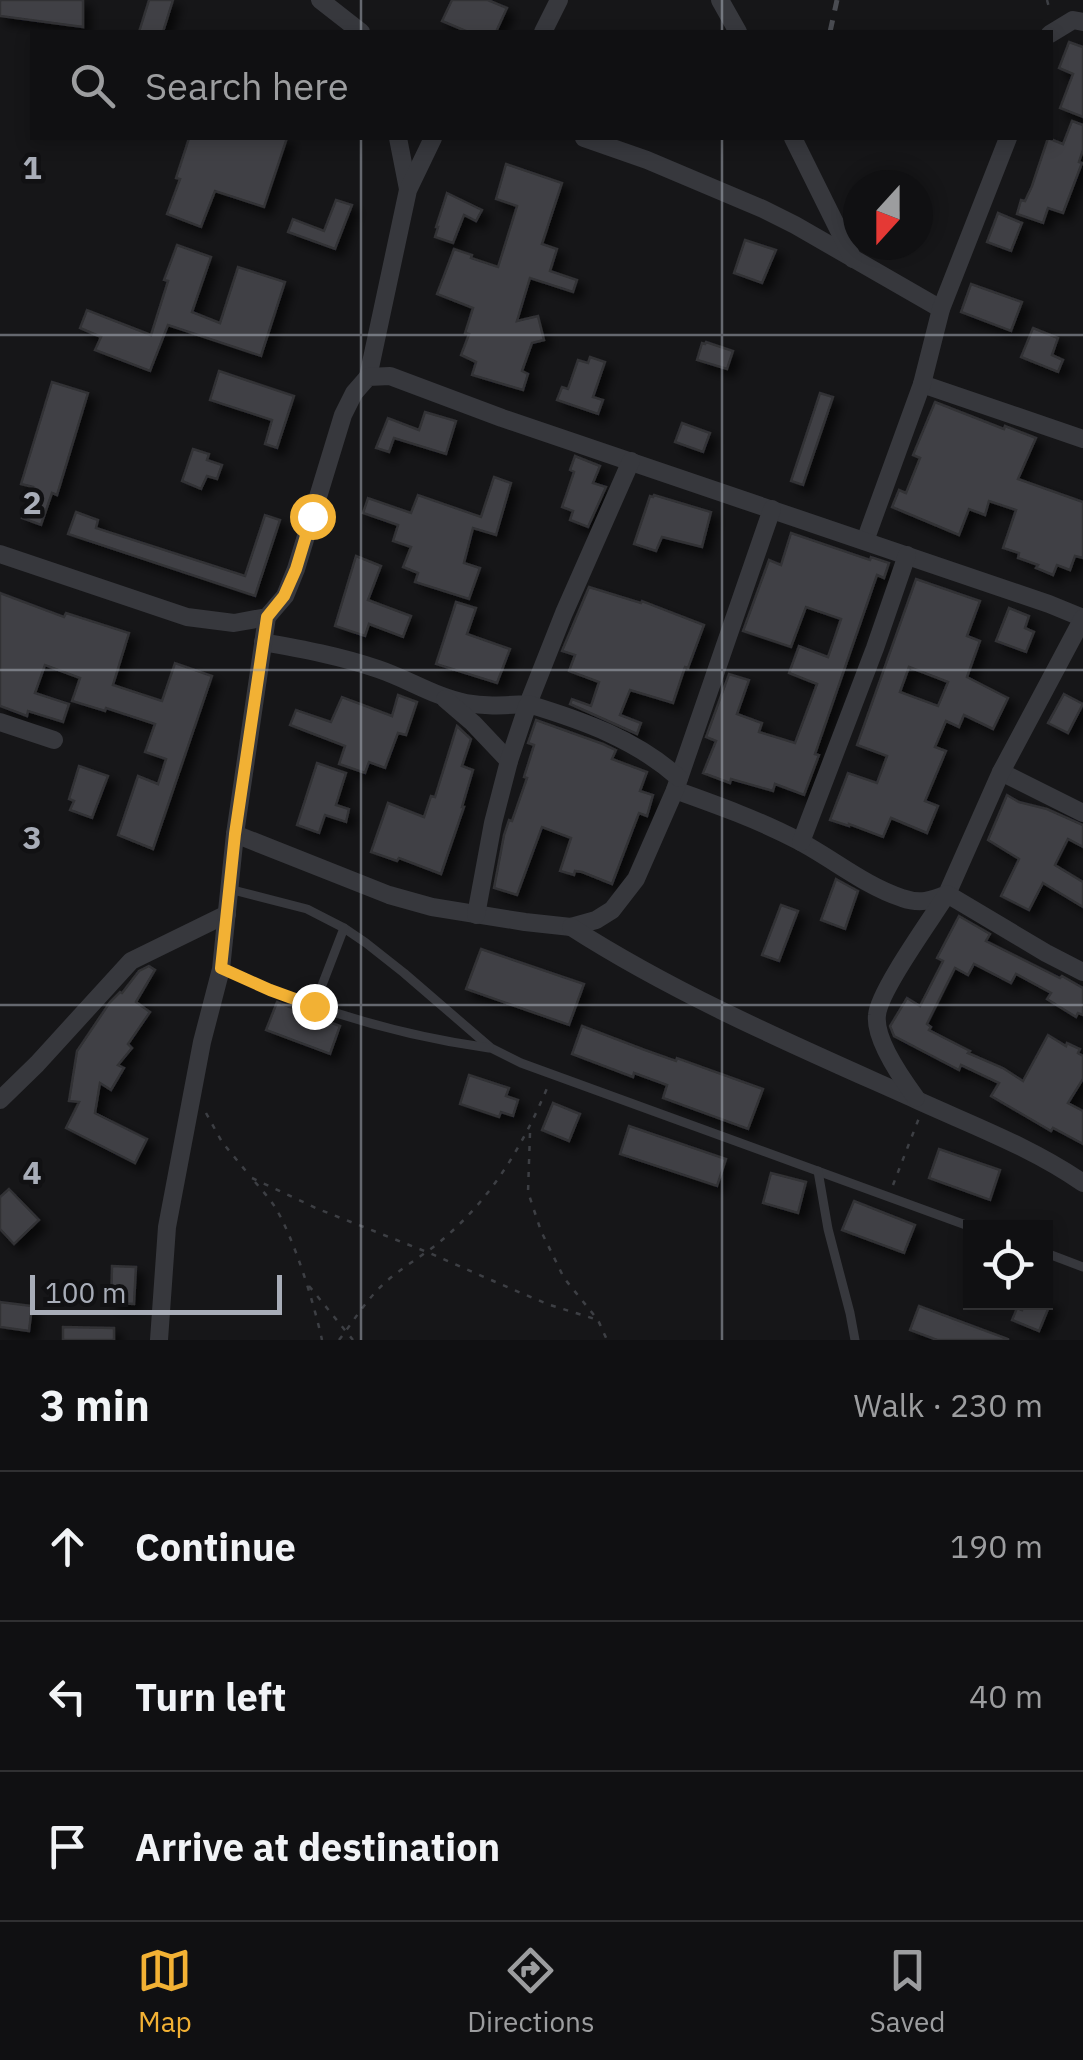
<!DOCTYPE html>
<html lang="en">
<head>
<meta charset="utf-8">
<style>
  body { margin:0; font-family:"IBM Plex Sans",sans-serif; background:#19191b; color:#f1f3f6 }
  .controls { position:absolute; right:30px; bottom:30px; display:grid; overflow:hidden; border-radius:0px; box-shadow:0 5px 15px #0003 }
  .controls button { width:90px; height:90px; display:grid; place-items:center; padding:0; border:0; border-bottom:2px solid #303032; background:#101012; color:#f1f3f6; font:50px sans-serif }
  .compass { position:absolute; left:843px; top:170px; width:90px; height:90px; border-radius:50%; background:#101012; box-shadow:0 5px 15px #0003; rotate:201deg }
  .scale { position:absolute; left:30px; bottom:25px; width:252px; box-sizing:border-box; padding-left:10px; border:5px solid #a8adb8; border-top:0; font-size:28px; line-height:35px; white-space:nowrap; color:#a8adb8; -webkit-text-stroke:8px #111113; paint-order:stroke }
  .stop { position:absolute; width:30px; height:30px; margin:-22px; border:8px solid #f2b134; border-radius:50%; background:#fff }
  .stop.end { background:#f2b134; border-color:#fff; box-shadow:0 2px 10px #0008 }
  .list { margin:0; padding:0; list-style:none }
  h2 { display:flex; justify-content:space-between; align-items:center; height:130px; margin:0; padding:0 40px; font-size:42px }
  h2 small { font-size:32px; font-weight:400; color:#9c9d9f }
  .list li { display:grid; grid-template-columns:65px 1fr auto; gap:30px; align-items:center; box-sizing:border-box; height:150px; padding:0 40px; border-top:2px solid #303032 }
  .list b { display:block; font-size:38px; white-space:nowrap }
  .list em { font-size:32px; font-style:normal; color:#9c9d9f }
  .icon { flex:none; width:55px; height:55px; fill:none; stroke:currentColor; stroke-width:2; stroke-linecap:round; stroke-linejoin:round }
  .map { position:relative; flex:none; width:1083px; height:1340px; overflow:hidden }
  .search { position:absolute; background:#101012; box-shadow:0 5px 15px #0003; left:30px; right:30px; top:30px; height:110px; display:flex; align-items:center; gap:25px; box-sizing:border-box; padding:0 35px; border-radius:0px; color:#9c9d9f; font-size:38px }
  .sheet { height:580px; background:#101012 }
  nav { display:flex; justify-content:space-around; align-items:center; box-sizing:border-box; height:140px; border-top:2px solid #303032; background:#101012; font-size:28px; color:#9c9d9f }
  nav a { display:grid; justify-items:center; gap:5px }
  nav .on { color:#f2b134 }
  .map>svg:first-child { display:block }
  .building { fill:#404145; stroke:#303034; stroke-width:2.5; fill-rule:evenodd; filter:url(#shadow) }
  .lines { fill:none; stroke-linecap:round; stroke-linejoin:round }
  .path { stroke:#3d3f44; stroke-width:2.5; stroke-dasharray:5 8; stroke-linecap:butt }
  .lane { stroke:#37383d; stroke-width:9 }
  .street { stroke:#37383d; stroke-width:18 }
  .rail { stroke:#4a4c52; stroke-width:5; stroke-dasharray:12 10; stroke-linecap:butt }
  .route { stroke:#f2b134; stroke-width:12 }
  .grid { fill:none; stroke:#a8adb8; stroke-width:2.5; stroke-opacity:0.55 }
  .grid-label { font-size:32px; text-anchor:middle; font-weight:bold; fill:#a8adb8; stroke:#111113; stroke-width:9; stroke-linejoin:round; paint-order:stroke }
</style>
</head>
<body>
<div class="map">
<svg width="1083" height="1340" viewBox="0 0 1083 1340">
  <defs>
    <filter id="shadow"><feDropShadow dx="7" dy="7" stdDeviation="5" flood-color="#0009"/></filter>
  </defs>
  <rect width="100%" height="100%" fill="#161618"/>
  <g class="building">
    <path d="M0,0H83V27L0,16Z"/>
    <path d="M149,0H173L163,32H139Z"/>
    <path d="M452,0H488L507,8L496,32H468L442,21Z"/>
    <path d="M1069,42L1083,47V117L1060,108L1073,74L1059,68Z"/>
    <path d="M1072,121L1083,125V150L1079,162L1082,163L1063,213L1048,208L1043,223L1017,214L1021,200L1025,201L1032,186L1048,138L1063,144Z"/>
    <path d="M189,138H287L264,207L215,191L201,227L167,214L180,179L176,178Z"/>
    <path d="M506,164L562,183L542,244L557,249L550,271L577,280L573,292L530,278L517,321L538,316L544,340L532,343L522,371L528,374L523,390L472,375L476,362L461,355L469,334L465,333L473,308L437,294L454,249L472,255L471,258L498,267L517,206L496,199Z"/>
    <path d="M447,193L482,210L476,221L464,215L453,243L435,237L438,227H436Z"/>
    <path d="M336,200L352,205L335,249L288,232L293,219L324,231Z"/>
    <path d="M998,213L1022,223L1011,251L987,242Z"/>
    <path d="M745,240L776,250L762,283L734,273Z"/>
    <path d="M177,245L211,257L192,312L220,323L238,267L285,282L261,356L168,325L150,371L95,350L101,337L80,328L87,310L151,335L168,281L164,280Z"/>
    <path d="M971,284L1022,302L1011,331L961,312Z"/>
    <path d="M1033,328L1058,338L1052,355L1063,360L1058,372L1021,357Z"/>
    <path d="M706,342L733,351L727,369L697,360L702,343L705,344Z"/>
    <path d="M590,357L605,362L593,397L603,400L598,414L557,400L562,387L568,389L578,360L588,363Z"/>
    <path d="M219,371L294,396L277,448L265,444L272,420L210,400Z"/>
    <path d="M52,382L88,393L57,495L52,493L41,525L22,518L33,487L21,484Z"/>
    <path d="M820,393L833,397L803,485L791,481Z"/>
    <path d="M935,402L1004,429L1005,426L1036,438L1018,479L1083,502V558L1075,556L1070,570L1057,565L1053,575L1036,568L1038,565L1018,558L1019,553L1003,548L1016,510L989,501L985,515L969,509L959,535L892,507L899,490L906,493L920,458L913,455Z"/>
    <path d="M425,412L456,421L446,454L394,438L389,452L376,448L388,418L419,430Z"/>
    <path d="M682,423L710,433L703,452L675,442Z"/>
    <path d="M193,449L209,454L207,460L222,465L217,479L207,476L201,489L182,481Z"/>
    <path d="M575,456L600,466L593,483L606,487L588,527L570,520L573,511L562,507L574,472L570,470Z"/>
    <path d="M494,477L511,483L496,535L473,528L464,563L480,568L469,599L415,582L418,573L403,567L411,547L393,541L398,525L363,513L368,498L411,513L418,495L481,517Z"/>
    <path d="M654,495L711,512L702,547L662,537L656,551L634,544L650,496L653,497Z"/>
    <path d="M76,512L98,520L96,528L245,576L265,515L280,520L255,596L68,534Z"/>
    <path d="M791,533L870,560L871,557L889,563L884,578L877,575L815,754L819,755L804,795L775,784L773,791L731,779L730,783L703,773L716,741L706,737L729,674L749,680L737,714L762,723L759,732L795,743L817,684L789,673L799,646L828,657L841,619L806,607L791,647L743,631L769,560L781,565Z"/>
    <path d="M356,556L381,566L368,600L411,616L403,637L369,624L365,636L335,626Z"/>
    <path d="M916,579L980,601L967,636L980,641L967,677L1008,698L993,729L964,715L959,727L946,721L935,747L946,751L925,801L938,806L927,833L891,818L883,837L849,824V826L830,820L848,773L877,783L887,756L857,745ZM909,667L948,682L938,706L900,692Z"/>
    <path d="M589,587L641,603L642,601L704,625L688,668L685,667L673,703L630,690L620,715L641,723L637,734L570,704L572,699L591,706L599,682L569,671L575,655L562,651Z"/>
    <path d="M0,593L64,617L66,613L129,633L113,685L162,701L175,663L212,676L153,849L118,835L138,776L158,784L166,759L145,752L155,724L106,708L105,711L72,701L80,678L45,665L35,693L69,704L63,722L28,711L27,716L0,706Z"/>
    <path d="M456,602L476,608L467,634L510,649L497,683L436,664Z"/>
    <path d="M1009,608L1029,616L1025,628L1034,632L1026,652L996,641Z"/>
    <path d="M1064,694L1083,704L1068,733L1048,723Z"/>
    <path d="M398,695L417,702L406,735L398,733L385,768L369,762L365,773L339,764L345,746L290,725L296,710L331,722L342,697L392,716Z"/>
    <path d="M536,720L603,744L616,750L612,759L647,772L640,791L653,795L647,816L639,813L612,884L582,872L575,871L574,875L560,871L571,838L542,827L517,895L494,888L504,835L509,820L512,821L527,778L524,777L534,745L528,743Z"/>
    <path d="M457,726L471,739L462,766L473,770L462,807H464L441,874L399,858L397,861L371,852L388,803L424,817L431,796L435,797Z"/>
    <path d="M317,763L346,773L336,805L349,809L346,822L325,815L319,833L297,825Z"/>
    <path d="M79,766L108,776L92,818L70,810L74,801L69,799Z"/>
    <path d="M1007,795L1019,802L1047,809L1083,825V847L1068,839L1055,865L1083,882V907L1043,883L1029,910L1001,896L1019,859L988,840Z"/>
    <path d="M836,879L858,891L845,929L821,920Z"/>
    <path d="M781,905L798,911L779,961L762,955Z"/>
    <path d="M959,916L990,934L986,941L1060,978L1062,976L1083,988V1015L1078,1013L1076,1017L1047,999L1051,993L1016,974L1011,983L974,964L968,975L955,968L927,1024L931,1027L929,1030L970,1051L968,1053L1003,1068L1023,1081L1048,1035L1066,1046L1067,1043L1080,1049L1078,1053L1083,1056V1079L1068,1103L1083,1111V1144L1053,1128L1051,1131L991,1096L999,1083L961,1065L959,1070L894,1036L890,1026L907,998L920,1006L943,961L937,958Z"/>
    <path d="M481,949L584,984L569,1025L466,989Z"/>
    <path d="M149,966L155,970L136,1002L150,1012L128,1044L132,1048L118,1065L124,1068L111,1090L100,1083L95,1113L147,1139L135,1163L66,1128L79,1102L69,1101L77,1051L110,1002L120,992L122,993L139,971Z"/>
    <path d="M277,1002L340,1026L330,1054L266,1030Z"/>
    <path d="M582,1026L645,1050L676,1061L677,1058L763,1089L748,1129L663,1098L667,1085L634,1073L633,1077L572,1054Z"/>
    <path d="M469,1075L509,1088L506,1096L518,1100L513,1116L501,1112L499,1117L460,1104Z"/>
    <path d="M553,1103L580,1114L569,1141L542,1130Z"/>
    <path d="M629,1126L726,1159L717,1186L620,1154Z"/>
    <path d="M939,1149L1000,1170L990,1200L929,1178Z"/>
    <path d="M771,1173L806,1182L798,1213L763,1203Z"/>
    <path d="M9,1189L39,1220L14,1244L0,1229V1197Z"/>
    <path d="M854,1201L915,1225L904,1253L842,1230Z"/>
    <path d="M112,1266L136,1267L134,1304L111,1303Z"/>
    <path d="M0,1302L32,1306L29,1331L0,1327Z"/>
    <path d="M1025,1302H1051L1039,1331L1012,1320L1017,1308L1022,1310Z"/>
    <path d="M919,1306L1008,1339V1340H937L910,1330Z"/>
    <path d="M63,1327L114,1328V1340H63Z"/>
  </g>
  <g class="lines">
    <g class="path">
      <path d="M1047,0L1050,11"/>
      <path d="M206,1113L222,1142L250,1176"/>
      <path d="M530,1133L528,1192L541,1231L564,1278L598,1320L607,1340"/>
      <path d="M252,1178L318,1209L427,1252L514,1290L550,1305L598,1320"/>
      <path d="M255,1182C262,1190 269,1198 275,1207C294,1238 314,1303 322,1340"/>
      <path d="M893,1185L919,1118"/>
      <path d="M309,1286L353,1340"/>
      <path d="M339,1340C355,1319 368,1297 388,1280C408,1263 431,1251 450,1233C495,1193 525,1141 548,1086"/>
    </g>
    <g class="lane">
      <path d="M229,889L307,909L344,928L366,943L404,973L491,1048L521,1063L974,1228"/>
      <path d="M222,969C308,1008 395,1035 489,1048"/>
      <path d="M314,1006L344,928"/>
      <path d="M818,1171L828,1229L850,1313L855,1340"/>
      <path d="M1046,1253L1083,1267"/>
    </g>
    <g class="street">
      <path d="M320,0L361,32"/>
      <path d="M720,0L738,32"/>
      <path d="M543,32L559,0"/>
      <path d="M1050,34L1073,20L1083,22"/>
      <path d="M398,138L408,189"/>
      <path d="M584,138L647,160L763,209L795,225L941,309"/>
      <path d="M793,138L853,259"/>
      <path d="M368,377L408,190L433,138"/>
      <path d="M922,384L1083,439"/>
      <path d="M865,541L922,384L941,309L1008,138"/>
      <path d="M0,554L187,617L234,623L267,617L285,596L296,569L343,415L354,393L368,377L390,376L502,418L1049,604L1083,618"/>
      <path d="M263,642C302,649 340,656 378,669C408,679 435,697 466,703C487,707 507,705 528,704L564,613L631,461"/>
      <path d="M445,699L473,723L509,761"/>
      <path d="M0,722L54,740"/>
      <path d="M1001,772L1083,813"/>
      <path d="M675,790C717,805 759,820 799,841C833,859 865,886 902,898C919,904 932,901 947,894L1001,772L1083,618"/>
      <path d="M235,834L389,895L432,907L525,922L571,927L596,920L612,910L636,879L675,790L772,509"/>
      <path d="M801,842L875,648L907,555"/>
      <path d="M476,915L493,823L509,761L528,704C584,721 635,739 679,778"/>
      <path d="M571,927C680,997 801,1048 919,1101C974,1126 1033,1148 1083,1183"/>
      <path d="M916,1098C902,1079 874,1039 877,1015C879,991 932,918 947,894L1046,953L1083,972"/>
      <path d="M0,1100L37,1064L131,961L227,914"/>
      <path d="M159,1340L167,1227L202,1042L221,969L235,834L267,617"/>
    </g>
    <path class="rail" d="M830,32L837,0"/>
  </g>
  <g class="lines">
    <path class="route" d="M312,516L296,569L284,596L267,617L235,834L221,968L270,990L314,1006"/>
  </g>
  <path class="grid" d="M361,0V32M722,0V32M361,138V1340M722,138V1340M0,335H1083M0,670H1083M0,1005H1083"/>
  <g class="grid-label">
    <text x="32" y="179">1</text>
    <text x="32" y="514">2</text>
    <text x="32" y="849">3</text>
    <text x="32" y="1184">4</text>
  </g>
</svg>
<div class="controls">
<button><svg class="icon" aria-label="locate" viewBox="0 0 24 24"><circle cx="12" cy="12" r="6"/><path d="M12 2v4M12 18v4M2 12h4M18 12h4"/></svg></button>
</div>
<svg class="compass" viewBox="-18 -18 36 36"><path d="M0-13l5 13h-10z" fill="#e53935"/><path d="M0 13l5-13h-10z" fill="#9c9d9f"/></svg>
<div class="scale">100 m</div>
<div class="stop" style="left:312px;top:516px"></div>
<div class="stop end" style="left:314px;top:1006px"></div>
<div class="search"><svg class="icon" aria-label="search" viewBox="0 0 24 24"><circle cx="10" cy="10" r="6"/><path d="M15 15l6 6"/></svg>Search here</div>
</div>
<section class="sheet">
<h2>3 min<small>Walk · 230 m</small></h2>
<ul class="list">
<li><svg class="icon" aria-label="ahead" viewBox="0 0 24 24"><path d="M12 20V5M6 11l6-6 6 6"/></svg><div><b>Continue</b></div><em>190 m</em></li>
<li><svg class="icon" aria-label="left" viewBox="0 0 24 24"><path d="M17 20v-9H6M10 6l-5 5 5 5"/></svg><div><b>Turn left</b></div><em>40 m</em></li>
<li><svg class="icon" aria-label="arrive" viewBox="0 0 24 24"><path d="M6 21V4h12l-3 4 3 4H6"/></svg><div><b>Arrive at destination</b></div></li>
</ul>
</section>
<nav>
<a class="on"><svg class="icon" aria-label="map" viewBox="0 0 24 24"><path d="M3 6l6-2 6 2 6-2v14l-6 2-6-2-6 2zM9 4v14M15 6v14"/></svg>Map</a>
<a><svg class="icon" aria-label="directions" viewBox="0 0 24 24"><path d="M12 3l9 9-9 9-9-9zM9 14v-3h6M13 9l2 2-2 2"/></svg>Directions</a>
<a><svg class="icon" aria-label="saved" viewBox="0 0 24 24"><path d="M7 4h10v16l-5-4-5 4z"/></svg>Saved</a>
</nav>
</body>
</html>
